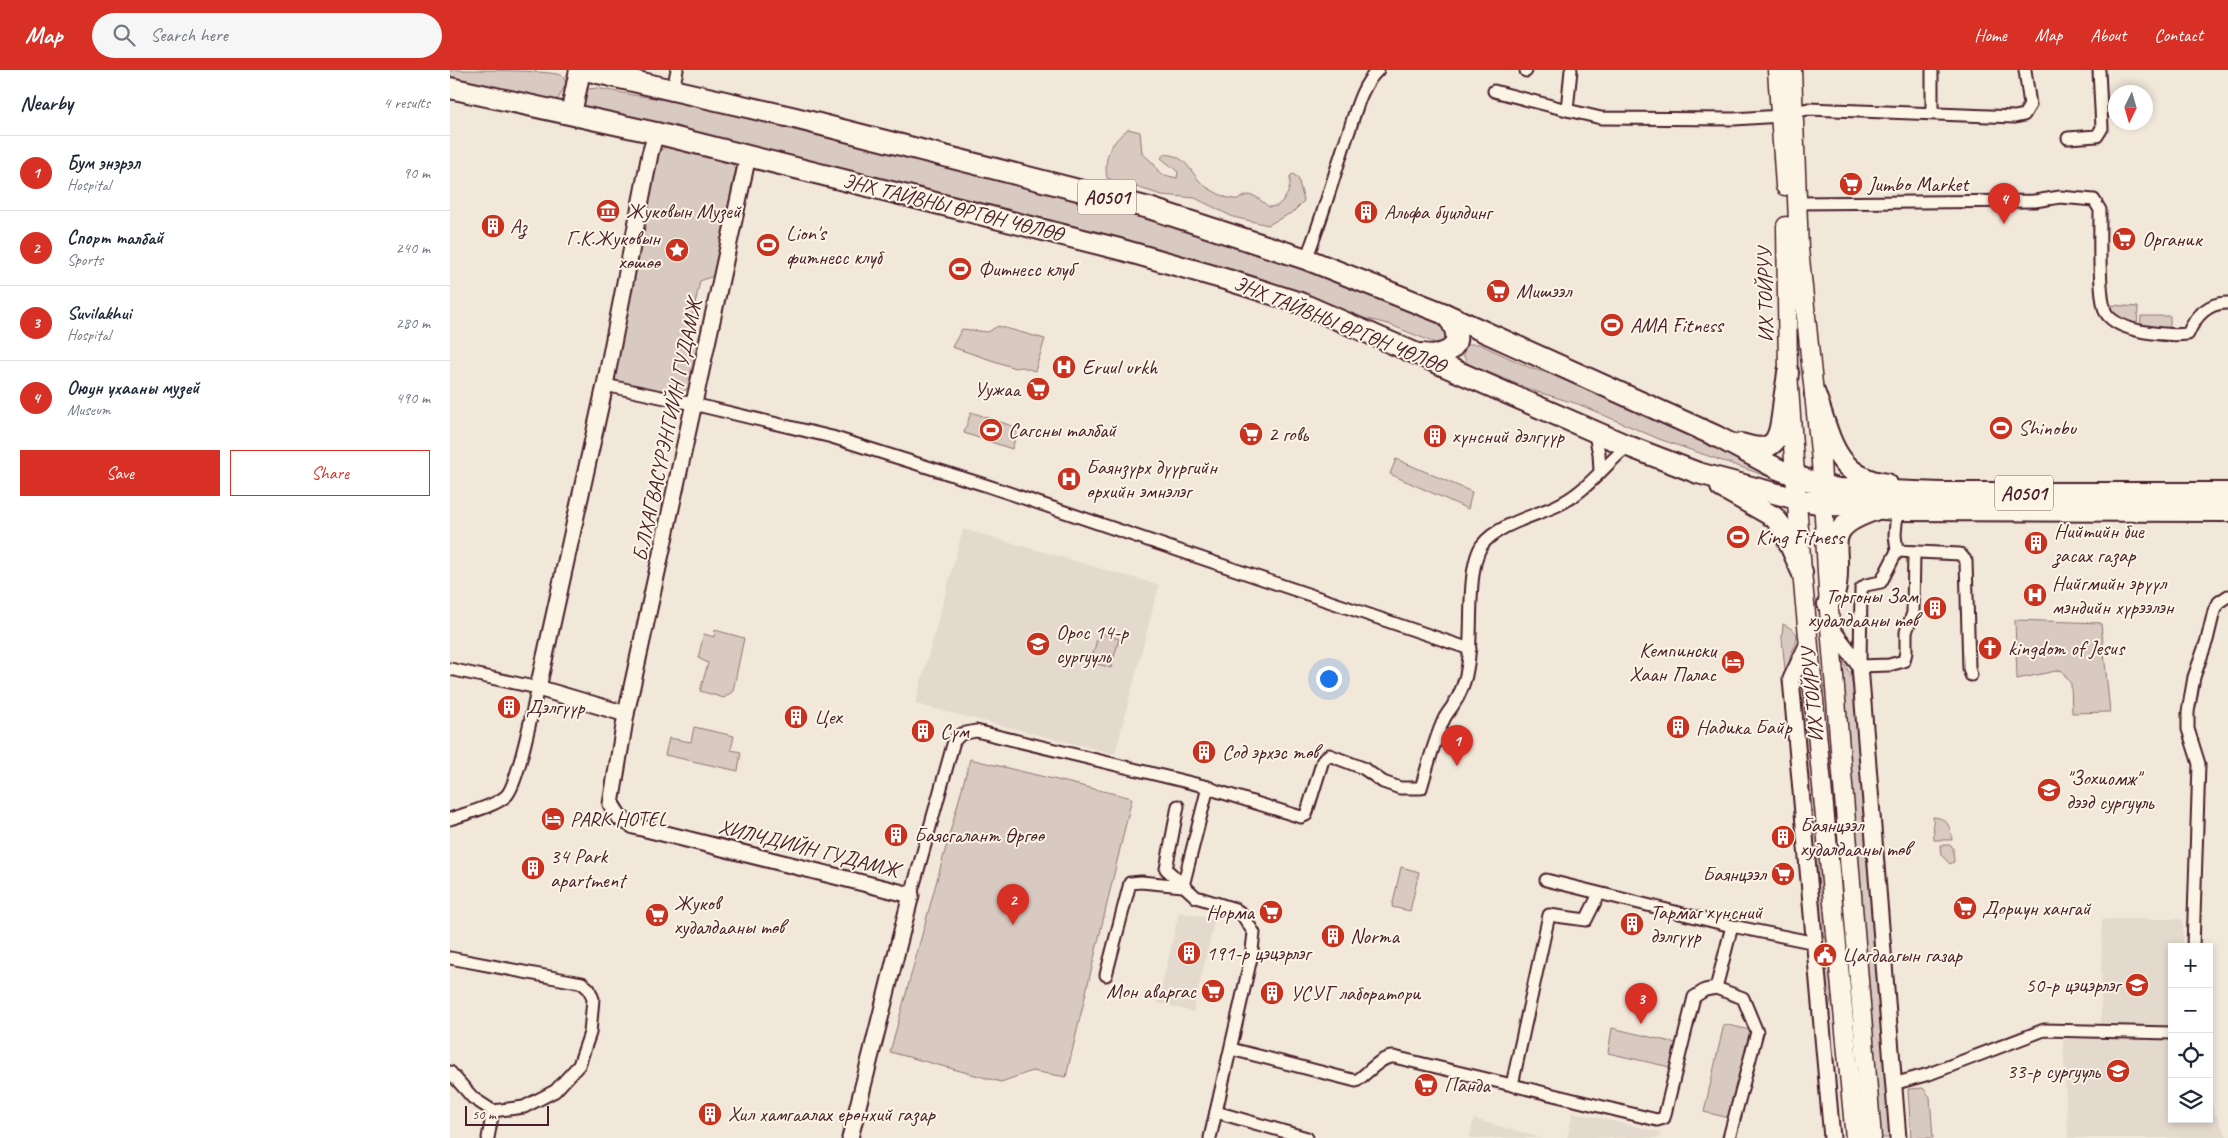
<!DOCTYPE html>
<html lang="en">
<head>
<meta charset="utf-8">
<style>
  body { margin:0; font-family:Caveat,sans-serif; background:#f6f6f7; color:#1f2937 }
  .controls { position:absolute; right:15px; bottom:15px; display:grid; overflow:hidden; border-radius:0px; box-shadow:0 2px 8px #0003 }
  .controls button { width:45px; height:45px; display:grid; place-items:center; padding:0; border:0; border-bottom:1px solid #e0e1e3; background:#fff; color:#1f2937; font:25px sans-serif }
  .compass { position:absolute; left:1658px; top:15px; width:45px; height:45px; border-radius:50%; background:#fff; box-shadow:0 2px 8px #0003; rotate:185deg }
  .scale { position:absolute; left:15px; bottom:12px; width:84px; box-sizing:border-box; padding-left:5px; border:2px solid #4a1f2b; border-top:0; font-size:14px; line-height:18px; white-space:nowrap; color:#4a1f2b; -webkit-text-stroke:4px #fcf5e5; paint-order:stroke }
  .you { position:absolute; left:878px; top:608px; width:18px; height:18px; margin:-12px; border:4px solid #fff; border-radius:50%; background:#1a73e8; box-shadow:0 0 0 8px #1a73e833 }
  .badge { display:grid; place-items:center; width:32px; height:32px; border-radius:50%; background:#d93025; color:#fff; font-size:16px; font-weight:700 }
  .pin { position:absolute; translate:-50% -41px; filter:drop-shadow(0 1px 2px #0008) }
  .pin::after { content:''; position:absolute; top:26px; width:18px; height:15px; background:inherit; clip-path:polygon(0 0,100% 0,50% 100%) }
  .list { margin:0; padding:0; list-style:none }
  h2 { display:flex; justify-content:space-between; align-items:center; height:65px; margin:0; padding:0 20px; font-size:21px }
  h2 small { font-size:16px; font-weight:400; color:#747a83 }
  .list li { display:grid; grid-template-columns:32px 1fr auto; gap:15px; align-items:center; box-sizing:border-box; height:75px; padding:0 20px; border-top:1px solid #e0e1e3 }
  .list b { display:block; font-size:19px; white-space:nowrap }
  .list p { margin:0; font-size:16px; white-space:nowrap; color:#747a83 }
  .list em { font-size:16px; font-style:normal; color:#747a83 }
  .actions { display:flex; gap:10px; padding:15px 20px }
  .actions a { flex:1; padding:11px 0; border:1px solid #d93025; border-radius:0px; text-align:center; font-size:18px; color:#d93025 }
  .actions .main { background:#d93025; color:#fff }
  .icon { flex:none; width:28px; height:28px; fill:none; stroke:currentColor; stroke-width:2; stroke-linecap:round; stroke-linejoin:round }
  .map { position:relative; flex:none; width:1778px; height:1068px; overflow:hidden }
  header { display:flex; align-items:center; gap:30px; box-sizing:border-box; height:70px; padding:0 25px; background:#d93025; color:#fff }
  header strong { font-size:24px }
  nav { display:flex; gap:28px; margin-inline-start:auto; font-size:18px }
  .search { width:350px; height:45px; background:#f6f6f7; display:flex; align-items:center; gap:12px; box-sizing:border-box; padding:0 18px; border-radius:28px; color:#747a83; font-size:19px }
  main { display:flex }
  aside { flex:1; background:#fff }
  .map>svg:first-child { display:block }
  .built { fill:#e4d9cd }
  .green { fill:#d8cac0; stroke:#917476 }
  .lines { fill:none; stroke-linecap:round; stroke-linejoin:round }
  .street-casing { stroke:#4a1f2b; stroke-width:15 }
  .secondary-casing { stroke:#4a1f2b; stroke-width:19 }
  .primary-casing { stroke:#4a1f2b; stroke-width:21 }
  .highway-casing { stroke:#4a1f2b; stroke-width:24 }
  .street { stroke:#fcf5e5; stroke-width:11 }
  .secondary { stroke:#fcf5e5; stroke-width:15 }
  .primary { stroke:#fcf5e5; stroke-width:18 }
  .highway { stroke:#fcf5e5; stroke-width:20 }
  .labels { text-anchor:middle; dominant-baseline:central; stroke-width:4; stroke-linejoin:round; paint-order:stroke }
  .shield { fill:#fcf5e5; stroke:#7f5f63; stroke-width:1 }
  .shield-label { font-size:20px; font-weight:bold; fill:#4a1f2b }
  .poi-label { font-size:21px; fill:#4a1f2b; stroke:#fcf5e5; text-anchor:start }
  .street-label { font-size:21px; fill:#4a1f2b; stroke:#fcf5e5 }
</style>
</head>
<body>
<header>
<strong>Map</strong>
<div class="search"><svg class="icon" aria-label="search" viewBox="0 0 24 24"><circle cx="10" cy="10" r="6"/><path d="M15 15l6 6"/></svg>Search here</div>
<nav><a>Home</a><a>Map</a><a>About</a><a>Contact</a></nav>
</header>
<main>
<aside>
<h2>Nearby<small>4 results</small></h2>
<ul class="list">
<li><span class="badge">1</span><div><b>Бум энэрэл</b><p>Hospital</p></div><em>90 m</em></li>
<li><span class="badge">2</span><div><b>Спорт талбай</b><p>Sports</p></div><em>240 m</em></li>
<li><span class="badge">3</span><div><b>Suvilakhui</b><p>Hospital</p></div><em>280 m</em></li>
<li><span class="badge">4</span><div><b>Оюун ухааны музей</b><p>Museum</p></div><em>490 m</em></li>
</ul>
<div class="actions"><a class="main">Save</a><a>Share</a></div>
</aside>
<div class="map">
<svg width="1778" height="1068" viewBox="0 0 1778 1068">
  <rect width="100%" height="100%" fill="#f1e8da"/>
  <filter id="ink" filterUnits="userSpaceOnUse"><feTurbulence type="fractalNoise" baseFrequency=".02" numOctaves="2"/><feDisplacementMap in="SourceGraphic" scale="10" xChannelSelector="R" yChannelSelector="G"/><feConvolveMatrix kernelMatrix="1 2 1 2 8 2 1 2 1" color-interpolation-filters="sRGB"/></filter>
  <g filter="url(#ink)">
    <g class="built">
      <path d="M513,459L709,515L665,684L465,634Z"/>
      <path d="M729,842L765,849L743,942L708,933Z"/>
      <path d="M1652,849H1733V877H1722V957L1651,954Z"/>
      <path d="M1613,969L1722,970V1049H1759V1032L1778,1068H1618Z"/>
      <path d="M1123,1042L1211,1062L1209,1068H1117Z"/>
      <path d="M1024,1049L1092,1068H1019Z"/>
    </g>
    <g class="green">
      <path d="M0,0C22,0 94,0 111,5C114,7 115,10 116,14L108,29L99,31L0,10Z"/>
      <path d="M147,18L183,25L226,31L548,110L750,162L876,205L996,256L1002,265L990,275L938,254L905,246L801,205L672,168L135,37L132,32L134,24L138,19Z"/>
      <path d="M678,59L690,62L692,83L704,94L710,104L727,108L728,102L711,88L714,84C741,86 739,106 758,118C767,123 777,130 788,129C791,128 795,125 799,125C807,125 813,133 819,137L827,136C837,128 841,120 840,106L843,104L848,108L854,131L843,142L818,155L783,147L745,128L712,125L657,108C653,85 662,72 678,59Z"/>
      <path d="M217,76L279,91L286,99L263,206L250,211L236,276L247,280C244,296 245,322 226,325L170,313L162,307L208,82Z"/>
      <path d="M1649,234L1688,237L1687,259Z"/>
      <path d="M1691,246H1720V256L1717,260H1690Z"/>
      <path d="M548,256L595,269L585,301L572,297L565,298L502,277L512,259L538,262Z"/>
      <path d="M1020,274H1029L1083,299L1110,306L1255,369L1333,410L1325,409L1209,369L1128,334L1081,320L1018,294L1013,285L1015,278Z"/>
      <path d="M521,342L568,358L562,379L514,363Z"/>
      <path d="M946,389L1022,422L1018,439L940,404Z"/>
      <path d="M1565,550L1651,553L1660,642L1622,643L1621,614L1611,600L1567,609Z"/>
      <path d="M1333,554C1348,562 1350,564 1343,580C1340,586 1339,593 1338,601L1335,600L1332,568Z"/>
      <path d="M265,560L294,568L283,621L274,628L250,621L258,593L248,588L254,564L264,567Z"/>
      <path d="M649,562L669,569L661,598L641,592Z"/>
      <path d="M1389,584L1401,606L1405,630L1440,1068H1429Z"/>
      <path d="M1354,588L1384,905L1377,957L1346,609Z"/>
      <path d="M244,657L284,666L281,680L291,682L288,701L215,685L219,668L241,672Z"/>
      <path d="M520,689L682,728L616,1007L582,1001L551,1012L440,982Z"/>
      <path d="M1483,747C1498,748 1500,756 1502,770H1484Z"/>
      <path d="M1490,775H1501L1503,778L1504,792L1500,794L1491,785Z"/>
      <path d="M951,797L969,802L960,841L942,837Z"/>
      <path d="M1274,954L1300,960L1279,1048L1254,1042Z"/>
      <path d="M1162,958L1230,974L1224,998L1158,983Z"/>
      <path d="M1473,1018L1480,1027L1483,1068H1461L1458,1019Z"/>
    </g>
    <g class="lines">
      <g class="street-casing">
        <g id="street">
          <path d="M1076,0V1"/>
          <path d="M1121,0L1117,40L1151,48L1284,49L1331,46"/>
          <path d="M1482,0V43"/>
          <path d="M223,19L227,0"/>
          <path d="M1044,21L1117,40"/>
          <path d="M1345,42L1358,39L1565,47L1574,45L1580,35L1575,0"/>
          <path d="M1618,68L1647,66L1652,58L1649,0"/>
          <path d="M1346,133L1585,131L1610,127L1644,130L1650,140C1650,160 1648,228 1656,243C1669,263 1717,266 1738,264C1745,247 1758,232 1778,233"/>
          <path d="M856,189C873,147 884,104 899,61C906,40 911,16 928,0"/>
          <path d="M155,315L243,334L382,367L538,416L1020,579"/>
          <path d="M1144,361L1149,383L1150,401"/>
          <path d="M1447,440L1445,465L1447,481L1431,512L1416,515L1411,519L1410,596L1439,595L1454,591L1456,582V562L1463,543L1464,482"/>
          <path d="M1447,481L1510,484L1516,491L1519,598L1521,605"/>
          <path d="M0,599L88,618C82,640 69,711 57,725C47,736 14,744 0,749"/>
          <path d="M728,736L716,799L746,827L785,839L791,843L804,863L801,888L760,1068"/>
          <path d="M1096,810L1282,856L1366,873"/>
          <path d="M733,816L758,717L767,721L851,747L856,745L873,690L879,685L913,698L933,712L950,718H971C978,695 984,671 994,649C996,645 999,641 1002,637C1011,624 1016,610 1018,594C1023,565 1016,498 1032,475C1047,455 1084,446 1106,436C1136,423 1153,396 1178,376"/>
          <path d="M1149,824L1136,850L1099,845L1062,1015L1207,1050L1214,1048L1244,927L1255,920L1266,918"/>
          <path d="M461,825L504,671L511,664L526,661L758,717"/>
          <path d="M1743,877L1749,694L1738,659V642L1744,607L1757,570L1764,541L1769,532L1778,526"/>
          <path d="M0,888L132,913L139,919L143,929L140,963L129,995L105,1021L74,1037L43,1041L23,1028L0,1002"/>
          <path d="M656,905L680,813L691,812L733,816"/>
          <path d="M781,979L906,1011C918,1004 930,986 944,987L1062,1015"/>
          <path d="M1443,1014L1479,1004L1594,960L1722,963"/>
          <path d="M766,1042L857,1068"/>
          <path d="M38,1068L43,1041"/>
          <path d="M1279,1068L1307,962L1293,928L1266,918L1282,856"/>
        </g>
      </g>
      <g class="secondary-casing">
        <g id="secondary">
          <path d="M298,86L176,644L161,734L170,748L184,756L461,825L400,1068"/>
          <path d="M1380,557L1410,596L1448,1068"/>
          <path d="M1359,571L1341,609L1382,1068"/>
          <path d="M176,644L88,618L155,315L200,84L206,63"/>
        </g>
      </g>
      <g class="primary-casing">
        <g id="primary">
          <path d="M1327,0L1335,116"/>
          <path d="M1342,0L1349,179L1371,391L1380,557L1422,1068"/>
          <path d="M1336,156L1338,302L1344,390L1352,502L1405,1068"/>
        </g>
      </g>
      <g class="highway-casing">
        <g id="highway">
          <path d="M135,0L341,47L699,138L856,189L995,244L1266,366L1328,399L1371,415L1388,419L1491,423H1778"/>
          <path d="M0,18L206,63L669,179L778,210L850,233L1178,376L1248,403L1347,429L1372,434L1447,440L1778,441"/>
          <path d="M121,44L130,0"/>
          <path d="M972,284C1004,289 1018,269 995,244"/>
          <path d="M1365,324C1380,365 1384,408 1437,414"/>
          <path d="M1291,374C1327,386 1330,367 1333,338C1334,326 1337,314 1338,302"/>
          <path d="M1271,417L1324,447L1332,457L1352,502"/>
          <path d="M1378,534C1381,529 1386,522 1386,516C1392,472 1370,459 1425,440"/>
        </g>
      </g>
      <use href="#street" class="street"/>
      <use href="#secondary" class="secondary"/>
      <use href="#primary" class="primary"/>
      <use href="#highway" class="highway"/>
    </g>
  </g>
  <defs>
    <g id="supermarket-disc" transform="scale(1.25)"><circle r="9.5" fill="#c8321e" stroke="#fcf5e5"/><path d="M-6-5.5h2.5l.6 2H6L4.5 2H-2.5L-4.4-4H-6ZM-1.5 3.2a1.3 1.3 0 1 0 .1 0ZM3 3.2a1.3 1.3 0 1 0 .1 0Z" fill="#fff"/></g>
    <g id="museum-disc" transform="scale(1.25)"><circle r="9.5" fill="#c8321e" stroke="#fcf5e5"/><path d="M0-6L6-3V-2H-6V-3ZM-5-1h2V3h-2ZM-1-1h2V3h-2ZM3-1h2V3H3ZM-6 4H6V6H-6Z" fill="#fff"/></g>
    <g id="building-disc" transform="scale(1.25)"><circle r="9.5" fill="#c8321e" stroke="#fcf5e5"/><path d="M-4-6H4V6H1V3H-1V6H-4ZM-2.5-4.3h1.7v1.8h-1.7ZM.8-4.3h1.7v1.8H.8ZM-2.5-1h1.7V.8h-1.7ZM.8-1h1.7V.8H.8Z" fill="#fff"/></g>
    <g id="stadium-disc" transform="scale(1.25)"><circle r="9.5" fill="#c8321e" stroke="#fcf5e5"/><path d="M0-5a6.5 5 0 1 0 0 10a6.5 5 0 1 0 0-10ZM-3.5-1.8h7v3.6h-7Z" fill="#fff"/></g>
    <g id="sight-disc" transform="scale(1.25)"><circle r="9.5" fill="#c8321e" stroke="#fcf5e5"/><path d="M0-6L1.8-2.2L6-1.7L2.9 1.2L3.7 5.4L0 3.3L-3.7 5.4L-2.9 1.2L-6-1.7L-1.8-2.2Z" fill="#fff"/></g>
    <g id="hospital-disc" transform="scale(1.25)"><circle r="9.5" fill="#c8321e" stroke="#fcf5e5"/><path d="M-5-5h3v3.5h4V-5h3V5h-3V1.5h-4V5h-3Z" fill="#fff"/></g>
    <g id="school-disc" transform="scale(1.25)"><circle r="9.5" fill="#c8321e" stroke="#fcf5e5"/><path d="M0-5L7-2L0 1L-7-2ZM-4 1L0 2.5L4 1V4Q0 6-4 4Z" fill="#fff"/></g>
    <g id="church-disc" transform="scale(1.25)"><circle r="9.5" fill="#c8321e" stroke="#fcf5e5"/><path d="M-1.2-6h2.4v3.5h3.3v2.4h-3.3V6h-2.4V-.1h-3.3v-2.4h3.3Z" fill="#fff"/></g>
    <g id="hotel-disc" transform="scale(1.25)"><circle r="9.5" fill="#c8321e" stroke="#fcf5e5"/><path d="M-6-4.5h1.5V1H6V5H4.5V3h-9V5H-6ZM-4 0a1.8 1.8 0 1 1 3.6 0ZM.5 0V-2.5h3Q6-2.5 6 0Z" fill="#fff"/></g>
    <g id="university-disc" transform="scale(1.25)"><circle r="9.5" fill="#c8321e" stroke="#fcf5e5"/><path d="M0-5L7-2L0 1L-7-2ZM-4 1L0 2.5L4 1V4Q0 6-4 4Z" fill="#fff"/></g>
    <g id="civic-disc" transform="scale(1.25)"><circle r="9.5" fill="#c8321e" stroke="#fcf5e5"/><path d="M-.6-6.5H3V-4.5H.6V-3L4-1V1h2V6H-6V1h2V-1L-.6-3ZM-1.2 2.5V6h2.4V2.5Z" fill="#fff"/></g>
  </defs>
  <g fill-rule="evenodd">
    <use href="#supermarket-disc" x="1401" y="114"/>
    <use href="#museum-disc" x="158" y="141"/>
    <use href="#building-disc" x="916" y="142"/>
    <use href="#building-disc" x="43" y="156"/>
    <use href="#supermarket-disc" x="1674" y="169"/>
    <use href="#stadium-disc" x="318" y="175"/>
    <use href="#sight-disc" x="227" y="180"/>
    <use href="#stadium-disc" x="510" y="199"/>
    <use href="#supermarket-disc" x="1048" y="221"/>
    <use href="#stadium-disc" x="1162" y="255"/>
    <use href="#hospital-disc" x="614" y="297"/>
    <use href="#supermarket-disc" x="588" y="319"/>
    <use href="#stadium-disc" x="1551" y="358"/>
    <use href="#stadium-disc" x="541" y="360"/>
    <use href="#supermarket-disc" x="801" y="364"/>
    <use href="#building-disc" x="985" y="366"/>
    <use href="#hospital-disc" x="619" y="409"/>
    <use href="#stadium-disc" x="1288" y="467"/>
    <use href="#building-disc" x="1586" y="473"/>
    <use href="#hospital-disc" x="1585" y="525"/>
    <use href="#building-disc" x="1485" y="538"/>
    <use href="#school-disc" x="588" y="574"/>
    <use href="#church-disc" x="1540" y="578"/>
    <use href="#hotel-disc" x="1283" y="592"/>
    <use href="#building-disc" x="59" y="637"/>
    <use href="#building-disc" x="346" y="647"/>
    <use href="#building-disc" x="1228" y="657"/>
    <use href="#building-disc" x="473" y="661"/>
    <use href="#building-disc" x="754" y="682"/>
    <use href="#university-disc" x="1599" y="720"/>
    <use href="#hotel-disc" x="103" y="749"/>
    <use href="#building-disc" x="446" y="765"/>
    <use href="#building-disc" x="1333" y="767"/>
    <use href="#building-disc" x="83" y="798"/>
    <use href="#supermarket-disc" x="1333" y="804"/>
    <use href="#supermarket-disc" x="1515" y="838"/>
    <use href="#supermarket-disc" x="821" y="842"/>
    <use href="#supermarket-disc" x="207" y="845"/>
    <use href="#building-disc" x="1182" y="854"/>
    <use href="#building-disc" x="883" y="866"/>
    <use href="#building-disc" x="739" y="883"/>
    <use href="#civic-disc" x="1375" y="885"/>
    <use href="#school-disc" x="1687" y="915"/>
    <use href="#supermarket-disc" x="763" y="921"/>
    <use href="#building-disc" x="822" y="923"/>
    <use href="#school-disc" x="1668" y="1001"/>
    <use href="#supermarket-disc" x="976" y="1015"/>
    <use href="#building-disc" x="260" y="1044"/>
  </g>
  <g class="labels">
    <g class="shield">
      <rect x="628" y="109.5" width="58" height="35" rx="4"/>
      <rect x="1545" y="405.5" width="58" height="35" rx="4"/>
    </g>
    <g class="shield-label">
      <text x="657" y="127">A0501</text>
      <text x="1574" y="423">A0501</text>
    </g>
    <g class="poi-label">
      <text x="1418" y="114">Jumbo Market</text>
      <text x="176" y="141">Жуковын Музей</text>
      <text x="934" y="142">Альфа буилдинг</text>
      <text x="60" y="156">Аз</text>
      <text x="336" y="163">Lion's<tspan x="336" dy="24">фитнесс клуб</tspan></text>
      <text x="210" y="168" text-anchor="end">Г.К.Жуковын<tspan x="210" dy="24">хөшөө</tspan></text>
      <text x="1692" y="169">Органик</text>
      <text x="528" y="199">Фитнесс клуб</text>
      <text x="1066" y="221">Мишээл</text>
      <text x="1180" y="255">AMA Fitness</text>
      <text x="632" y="297">Eruul urkh</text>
      <text x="570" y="319" text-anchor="end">Уужаа</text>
      <text x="1568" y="358">Shinobu</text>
      <text x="558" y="360">Сагсны талбай</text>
      <text x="818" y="364">2 говь</text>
      <text x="1002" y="366">хүнсний дэлгүүр</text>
      <text x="636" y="397">Баянзүрх дүүргийн<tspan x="636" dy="24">өрхийн эмнэлэг</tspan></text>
      <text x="1604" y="461">Нийтийн бие<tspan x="1604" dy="24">засах газар</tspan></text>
      <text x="1306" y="467">King Fitness</text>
      <text x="1602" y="513">Нийгмийн эрүүл<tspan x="1602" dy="24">мэндийн хүрээлэн</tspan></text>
      <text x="1468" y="526" text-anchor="end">Торгоны Зам<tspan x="1468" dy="24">худалдааны төв</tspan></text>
      <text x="606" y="562">Орос 14-р<tspan x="606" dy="24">сургууль</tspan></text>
      <text x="1558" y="578">kingdom of Jesus</text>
      <text x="1266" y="580" text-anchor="end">Кемпински<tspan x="1266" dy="24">Хаан Палас</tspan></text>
      <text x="76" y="637">Дэлгүүр</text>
      <text x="364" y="647">Цех</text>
      <text x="1246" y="657">Надика Байр</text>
      <text x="490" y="661">Сүм</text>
      <text x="772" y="682">Сод эрхэс төв</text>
      <text x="1616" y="708">"Зохиомж"<tspan x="1616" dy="24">дээд сургууль</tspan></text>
      <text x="120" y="749">PARK HOTEL</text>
      <text x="1350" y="755">Баянцээл<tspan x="1350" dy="24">худалдааны төв</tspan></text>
      <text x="464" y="765">Баясгалант Өргөө</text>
      <text x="100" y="786">34 Park<tspan x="100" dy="24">apartment</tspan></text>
      <text x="1316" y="804" text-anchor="end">Баянцээл</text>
      <text x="224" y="833">Жуков<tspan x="224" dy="24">худалдааны төв</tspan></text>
      <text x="1532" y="838">Дориун хангай</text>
      <text x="804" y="842" text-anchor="end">Норма</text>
      <text x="1200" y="842">Тармаг хүнсний<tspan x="1200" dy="24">дэлгүүр</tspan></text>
      <text x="900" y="866">Norma</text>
      <text x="756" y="883">191-р цэцэрлэг</text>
      <text x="1392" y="885">Цагдаагын газар</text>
      <text x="1670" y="915" text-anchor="end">50-р цэцэрлэг</text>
      <text x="746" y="921" text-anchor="end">Мон аваргас</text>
      <text x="840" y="923">УСУГ лаборатори</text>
      <text x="1650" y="1001" text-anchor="end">33-р сургууль</text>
      <text x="994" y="1015">Панда</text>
      <text x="278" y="1044">Хил хамгаалах ерөнхий газар</text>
    </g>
    <g class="street-label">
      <text transform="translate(503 137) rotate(14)">ЭНХ ТАЙВНЫ ӨРГӨН ЧӨЛӨӨ</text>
      <text transform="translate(1315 225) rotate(-91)">ИХ ТОЙРУУ</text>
      <text transform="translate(890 254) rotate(22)">ЭНХ ТАЙВНЫ ӨРГӨН ЧӨЛӨӨ</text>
      <text transform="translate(217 360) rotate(-78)">Б.ЛХАГВАСҮРЭНГИЙН ГУДАМЖ</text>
      <text transform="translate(1362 625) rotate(-95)">ИХ ТОЙРУУ</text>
      <text transform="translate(359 778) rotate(14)">ХИЛЧДИЙН ГУДАМЖ</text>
    </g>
  </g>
</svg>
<div class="controls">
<button>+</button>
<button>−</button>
<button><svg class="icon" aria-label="locate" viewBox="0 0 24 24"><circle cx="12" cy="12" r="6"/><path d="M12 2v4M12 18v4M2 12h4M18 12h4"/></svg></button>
<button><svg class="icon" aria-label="layers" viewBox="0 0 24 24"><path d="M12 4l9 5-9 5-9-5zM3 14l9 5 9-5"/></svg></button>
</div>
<svg class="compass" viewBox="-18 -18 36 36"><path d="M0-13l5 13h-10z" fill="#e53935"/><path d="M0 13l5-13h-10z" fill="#747a83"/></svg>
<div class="scale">50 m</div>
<div class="you"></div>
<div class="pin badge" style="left:1007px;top:696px">1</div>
<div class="pin badge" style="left:563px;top:855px">2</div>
<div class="pin badge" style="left:1191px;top:954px">3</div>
<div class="pin badge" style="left:1554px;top:154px">4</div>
</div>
</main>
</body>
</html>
